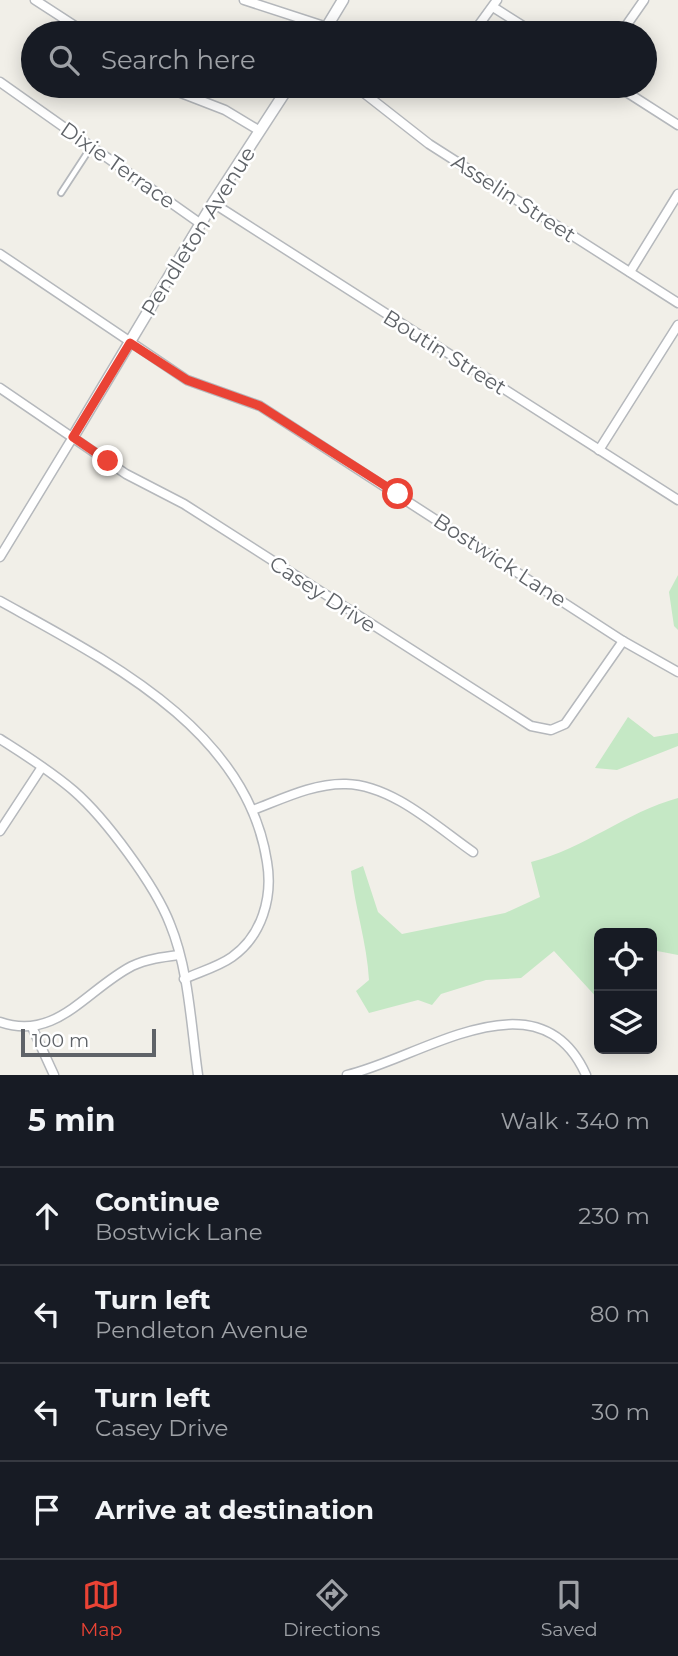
<!DOCTYPE html>
<html lang="en">
<head>
<meta charset="utf-8">
<style>
  body { margin:0; font-family:Montserrat,sans-serif; background:#242831; color:#f1f3f6 }
  .controls { position:absolute; right:21px; bottom:21px; display:grid; overflow:hidden; border-radius:10px; box-shadow:0 4px 18px #0003 }
  .controls button { width:63px; height:63px; display:grid; place-items:center; padding:0; border:0; border-bottom:2px solid #363941; background:#171b24; color:#f1f3f6; font:35px sans-serif }
  .scale { position:absolute; left:21px; bottom:18px; width:135px; box-sizing:border-box; padding-left:7px; border:4px solid #5f6368; border-top:0; font-size:19px; line-height:24px; white-space:nowrap; color:#5f6368; -webkit-text-stroke:5px #fff; paint-order:stroke }
  .stop { position:absolute; width:21px; height:21px; margin:-16px; border:5px solid #ea4335; border-radius:50%; background:#fff }
  .stop.end { background:#ea4335; border-color:#fff; box-shadow:0 2px 7px #0008 }
  .list { margin:0; padding:0; list-style:none }
  h2 { display:flex; justify-content:space-between; align-items:center; height:91px; margin:0; padding:0 28px; font-size:30px }
  h2 small { font-size:23px; font-weight:400; color:#9ea1a6 }
  .list li { display:grid; grid-template-columns:46px 1fr auto; gap:21px; align-items:center; box-sizing:border-box; height:98px; padding:0 28px; border-top:2px solid #363941 }
  .list b { display:block; font-size:26px; white-space:nowrap }
  .list p { margin:0; font-size:23px; white-space:nowrap; color:#9ea1a6 }
  .list em { font-size:23px; font-style:normal; color:#9ea1a6 }
  .icon { flex:none; width:38px; height:38px; fill:none; stroke:currentColor; stroke-width:2; stroke-linecap:round; stroke-linejoin:round }
  .map { position:relative; flex:none; width:678px; height:1075px; overflow:hidden }
  .search { position:absolute; background:#171b24; box-shadow:0 4px 18px #0003; left:21px; right:21px; top:21px; height:77px; display:flex; align-items:center; gap:18px; box-sizing:border-box; padding:0 24px; border-radius:38px; color:#9ea1a6; font-size:26px }
  .sheet { height:483px; background:#171b24 }
  nav { display:flex; justify-content:space-around; align-items:center; box-sizing:border-box; height:98px; border-top:2px solid #363941; background:#171b24; font-size:19px; color:#9ea1a6 }
  nav a { display:grid; justify-items:center; gap:4px }
  nav .on { color:#ea4335 }
  .map>svg:first-child { display:block }
  .green { fill:#c5e8c5 }
  .lines { fill:none; stroke-linecap:round; stroke-linejoin:round }
  .service-casing { stroke:#b5b8bc; stroke-width:8 }
  .minor-casing { stroke:#b5b8bc; stroke-width:11 }
  .tertiary-casing { stroke:#b5b8bc; stroke-width:13 }
  .service { stroke:#fff; stroke-width:4.5 }
  .minor { stroke:#fff; stroke-width:8 }
  .tertiary { stroke:#fff; stroke-width:10 }
  .route { stroke:#ea4335; stroke-width:9 }
  .labels { text-anchor:middle; dominant-baseline:central; stroke-width:5; stroke-linejoin:round; paint-order:stroke }
  .street-label { font-size:21px; fill:#5f6368; stroke:#fff }
</style>
</head>
<body>
<div class="map">
<svg width="678" height="1075" viewBox="0 0 678 1075">
  <rect width="100%" height="100%" fill="#f1efe8"/>
  <g class="green">
    <path d="M678,575V630L674,626L669,592Z"/>
    <path d="M628,717L654,737L678,733V746L617,770L595,768Z"/>
    <path d="M678,798V955L652,950V933H599V1000L554,951L521,978L486,980L441,994L432,1005L418,1000L369,1013L356,991L369,980C367,943 355,908 351,871L363,866L378,912L402,934L505,913L540,897L531,862C584,849 626,812 678,798Z"/>
  </g>
  <g class="lines">
    <g class="service-casing">
      <path id="service" d="M61,193L91,147"/>
    </g>
    <g class="minor-casing">
      <g id="minor">
        <path d="M35,0L86,33"/>
        <path d="M244,0L327,27"/>
        <path d="M493,7L534,33"/>
        <path d="M473,33L497,0"/>
        <path d="M621,33L644,0"/>
        <path d="M0,82L201,224"/>
        <path d="M163,86L225,110L260,131"/>
        <path d="M355,86L429,144L678,303"/>
        <path d="M617,86L678,125"/>
        <path d="M213,203L678,500"/>
        <path d="M0,254L187,380L260,406L623,641L678,672"/>
        <path d="M630,272L678,194"/>
        <path d="M0,388L126,474L184,504L531,726L551,730L565,724L623,641"/>
        <path d="M599,450L678,325"/>
        <path d="M0,557L73,437"/>
        <path d="M0,601C106,660 247,729 267,862C273,897 262,936 232,957C218,967 199,972 184,979"/>
        <path d="M0,739C25,755 51,771 74,791C105,818 155,885 170,924C189,970 191,1026 198,1075"/>
        <path d="M253,810C282,799 314,783 346,784C392,785 437,827 473,852"/>
        <path d="M0,831L42,767"/>
        <path d="M0,1022C56,1042 87,989 132,966C147,959 163,957 179,955"/>
        <path d="M32,1027L54,1075"/>
        <path d="M347,1075C421,1058 539,970 586,1075"/>
      </g>
    </g>
    <g class="tertiary-casing">
      <g id="tertiary">
        <path d="M323,33L343,0"/>
        <path d="M73,437L213,203L289,86"/>
      </g>
    </g>
    <use href="#service" class="service"/>
    <use href="#minor" class="minor"/>
    <use href="#tertiary" class="tertiary"/>
  </g>
  <g class="lines">
    <path class="route" d="M108,461L73,437L130,343L187,380L260,406L398,494"/>
  </g>
  <g class="labels">
    <g class="street-label">
      <text transform="translate(118 165) rotate(35)">Dixie Terrace</text>
      <text transform="translate(514 198) rotate(33)">Asselin Street</text>
      <text transform="translate(198 231) rotate(-58)">Pendleton Avenue</text>
      <text transform="translate(445 352) rotate(32)">Boutin Street</text>
      <text transform="translate(500 560) rotate(33)">Bostwick Lane</text>
      <text transform="translate(323 594) rotate(33)">Casey Drive</text>
    </g>
  </g>
</svg>
<div class="controls">
<button><svg class="icon" aria-label="locate" viewBox="0 0 24 24"><circle cx="12" cy="12" r="6"/><path d="M12 2v4M12 18v4M2 12h4M18 12h4"/></svg></button>
<button><svg class="icon" aria-label="layers" viewBox="0 0 24 24"><path d="M12 4l9 5-9 5-9-5zM3 14l9 5 9-5"/></svg></button>
</div>
<div class="scale">100 m</div>
<div class="stop" style="left:398px;top:494px"></div>
<div class="stop end" style="left:108px;top:461px"></div>
<div class="search"><svg class="icon" aria-label="search" viewBox="0 0 24 24"><circle cx="10" cy="10" r="6"/><path d="M15 15l6 6"/></svg>Search here</div>
</div>
<section class="sheet">
<h2>5 min<small>Walk · 340 m</small></h2>
<ul class="list">
<li><svg class="icon" aria-label="ahead" viewBox="0 0 24 24"><path d="M12 20V5M6 11l6-6 6 6"/></svg><div><b>Continue</b><p>Bostwick Lane</p></div><em>230 m</em></li>
<li><svg class="icon" aria-label="left" viewBox="0 0 24 24"><path d="M17 20v-9H6M10 6l-5 5 5 5"/></svg><div><b>Turn left</b><p>Pendleton Avenue</p></div><em>80 m</em></li>
<li><svg class="icon" aria-label="left" viewBox="0 0 24 24"><path d="M17 20v-9H6M10 6l-5 5 5 5"/></svg><div><b>Turn left</b><p>Casey Drive</p></div><em>30 m</em></li>
<li><svg class="icon" aria-label="arrive" viewBox="0 0 24 24"><path d="M6 21V4h12l-3 4 3 4H6"/></svg><div><b>Arrive at destination</b></div></li>
</ul>
</section>
<nav>
<a class="on"><svg class="icon" aria-label="map" viewBox="0 0 24 24"><path d="M3 6l6-2 6 2 6-2v14l-6 2-6-2-6 2zM9 4v14M15 6v14"/></svg>Map</a>
<a><svg class="icon" aria-label="directions" viewBox="0 0 24 24"><path d="M12 3l9 9-9 9-9-9zM9 14v-3h6M13 9l2 2-2 2"/></svg>Directions</a>
<a><svg class="icon" aria-label="saved" viewBox="0 0 24 24"><path d="M7 4h10v16l-5-4-5 4z"/></svg>Saved</a>
</nav>
</body>
</html>
